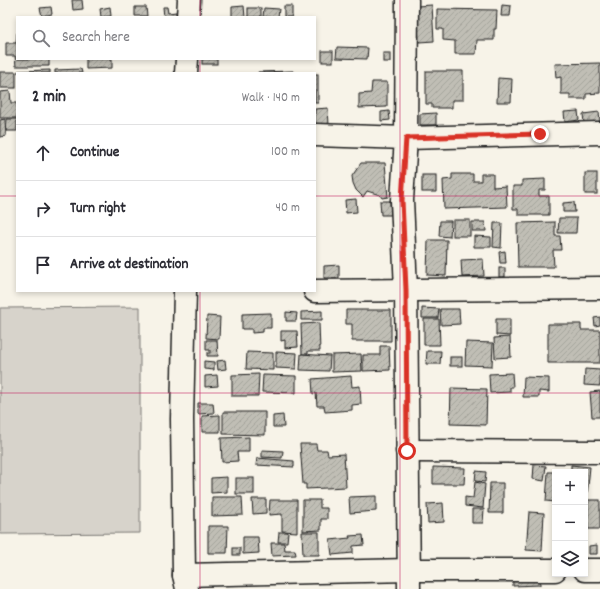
<!DOCTYPE html>
<html lang="en">
<head>
<meta charset="utf-8">
<style>
  body { margin:0; font-family:Dekko,sans-serif; background:#f2f2f3; color:#2b2b33 }
  .controls { position:absolute; right:12px; bottom:12px; display:grid; overflow:hidden; border-radius:0px; box-shadow:0 2px 6px #0003 }
  .controls button { width:36px; height:36px; display:grid; place-items:center; padding:0; border:0; border-bottom:1px solid #e1e1e2; background:#fff; color:#2b2b33; font:20px sans-serif }
  .stop { position:absolute; width:12px; height:12px; margin:-9px; border:3px solid #d93025; border-radius:50%; background:#fff }
  .stop.end { background:#d93025; border-color:#fff; box-shadow:0 1px 4px #0008 }
  .list { margin:0; padding:0; list-style:none }
  h2 { display:flex; justify-content:space-between; align-items:center; height:52px; margin:0; padding:0 16px; font-size:17px }
  h2 small { font-size:13px; font-weight:400; color:#7c7c81 }
  .list li { display:grid; grid-template-columns:26px 1fr auto; gap:12px; align-items:center; box-sizing:border-box; height:56px; padding:0 16px; border-top:1px solid #e1e1e2 }
  .list b { display:block; font-size:15px; white-space:nowrap }
  .list em { font-size:13px; font-style:normal; color:#7c7c81 }
  .icon { flex:none; width:22px; height:22px; fill:none; stroke:currentColor; stroke-width:2; stroke-linecap:round; stroke-linejoin:round }
  .map { position:relative; flex:none; width:600px; height:589px; overflow:hidden }
  .search { position:absolute; background:#fff; box-shadow:0 2px 6px #0003; left:16px; top:16px; width:300px; height:44px; display:flex; align-items:center; gap:10px; box-sizing:border-box; padding:0 14px; border-radius:0px; color:#7c7c81; font-size:15px }
  .panel { position:absolute; background:#fff; box-shadow:0 2px 6px #0003; left:16px; top:72px; width:300px; height:220px; border-radius:0px }
  .map>svg:first-child { display:block }
  .pitch { fill:#d7d3cb; stroke:#7a7874 }
  .building { fill:url(#building-hatch); stroke:#1c1c1c }
  .lines { fill:none; stroke-linecap:round; stroke-linejoin:round }
  .minor-casing { stroke:#1c1c1c; stroke-width:25 }
  .minor { stroke:#f7f3e8; stroke-width:22 }
  .route { stroke:#d93025; stroke-width:5 }
  .grid { fill:none; stroke:#c2185b; stroke-width:1; stroke-opacity:0.55 }
</style>
</head>
<body>
<div class="map">
<svg width="600" height="589" viewBox="0 0 600 589">
  <defs>
    <pattern id="building-hatch" width="6" height="6" patternUnits="userSpaceOnUse"><rect width="6" height="6" fill="#c0beb5"/><path d="M-1 1l2-2M0 6l6-6M5 7l2-2" fill="none" stroke="#a4a39b"/></pattern>
  </defs>
  <rect width="100%" height="100%" fill="#f7f3e8"/>
  <filter id="ink" filterUnits="userSpaceOnUse"><feTurbulence type="fractalNoise" baseFrequency=".025" numOctaves="2"/><feDisplacementMap in="SourceGraphic" scale="8" xChannelSelector="R" yChannelSelector="G"/><feConvolveMatrix kernelMatrix="1 2 1 2 8 2 1 2 1" color-interpolation-filters="sRGB"/></filter>
  <g filter="url(#ink)">
    <path class="pitch" d="M140,307V533L0,534V308Z"/>
    <g class="building">
      <path d="M72,0H82L83,9L73,10Z"/>
      <path d="M432,5L434,41L419,42L417,6Z"/>
      <path d="M502,5L511,6L510,16H501Z"/>
      <path d="M244,6L245,17H232V7Z"/>
      <rect x="284" y="6" width="8" height="11"/>
      <path d="M51,7L52,14L42,16L40,8Z"/>
      <path d="M110,7L111,16L101,17L100,9Z"/>
      <path d="M135,7H146L147,16H135Z"/>
      <path d="M163,7H167L168,13L176,12L177,17H164Z"/>
      <rect x="248" y="8" width="13" height="9"/>
      <path d="M264,8L279,9L278,17H263Z"/>
      <path d="M437,9L497,10L496,29H494V40H477L476,54H455V41L443,40V29H437Z"/>
      <path d="M17,33V59H49V66H16L15,56H6V43H16Z"/>
      <path d="M337,47L368,48L367,59L336,58Z"/>
      <rect x="322" y="51" width="11" height="11"/>
      <rect x="383" y="53" width="7" height="9"/>
      <path d="M86,59H112V68L86,69Z"/>
      <rect x="202" y="59" width="15" height="5"/>
      <path d="M600,63V93L586,94V99H570V94H561V77L556,78L555,64Z"/>
      <path d="M81,69L82,73H55V70Z"/>
      <path d="M50,70V73H18V71Z"/>
      <path d="M293,71V73H258V72Z"/>
      <path d="M426,71H463V100H452V108H432V104H426Z"/>
      <rect x="0" y="72" width="16" height="16"/>
      <rect x="315" y="74" width="3" height="29"/>
      <path d="M498,78L512,79L511,102H497Z"/>
      <path d="M372,82H387V107L359,108V94L371,93Z"/>
      <path d="M10,91L11,103H17V118H0V92Z"/>
      <path d="M328,108L329,125H315V109Z"/>
      <path d="M389,111L390,120L381,121V112Z"/>
      <path d="M578,111L579,120L565,122L564,112Z"/>
      <path d="M599,112L600,122L584,123L583,114Z"/>
      <path d="M436,113V125H420V114Z"/>
      <path d="M5,119L6,136L0,137V120Z"/>
      <path d="M7,119H17V131H6Z"/>
      <path d="M361,163H385L388,197L382,198L380,195L367,191L363,197L356,190L353,183L352,176Z"/>
      <rect x="585" y="173" width="12" height="21"/>
      <path d="M452,174H473V181H481V174H493V187L506,186L507,207L444,209L443,180L452,179Z"/>
      <rect x="422" y="175" width="14" height="17"/>
      <path d="M545,179V190H539V196H549V215H518V209H513V186H522V180Z"/>
      <path d="M356,199L357,212L346,213L345,200Z"/>
      <path d="M380,201H390L391,215H381Z"/>
      <path d="M574,202L575,212H563V203Z"/>
      <path d="M559,218H577L576,233H558Z"/>
      <rect x="453" y="220" width="17" height="16"/>
      <path d="M440,221H451L450,237L439,236Z"/>
      <path d="M472,222H485L486,231H472Z"/>
      <path d="M555,222V236H560L561,250H553L554,267H518L517,223Z"/>
      <path d="M494,223H502L501,248L493,247Z"/>
      <path d="M474,236L491,237V247H474Z"/>
      <path d="M428,240H447L446,276L427,275Z"/>
      <path d="M505,251L506,263H500L499,252Z"/>
      <path d="M483,259L484,276L462,277L461,260Z"/>
      <path d="M339,265V278H324V266Z"/>
      <rect x="499" y="268" width="6" height="9"/>
      <path d="M422,308L439,309L438,318H422Z"/>
      <path d="M440,309H459L460,324L441,325Z"/>
      <path d="M346,310H391V341H352V324H346Z"/>
      <path d="M322,311V320H301V312Z"/>
      <path d="M286,312L297,313L296,321H286Z"/>
      <path d="M271,313V328H263V332L252,333V329H242V314Z"/>
      <path d="M207,316L220,317L219,339L206,338Z"/>
      <path d="M600,317V325L595,326L594,318Z"/>
      <path d="M424,319H439L440,345H424Z"/>
      <path d="M496,319H510V336L496,335Z"/>
      <path d="M319,323L320,351H308V354H302L301,324Z"/>
      <path d="M548,324H581V330H600V363H548Z"/>
      <path d="M281,331H297L298,347L285,348V340L281,341Z"/>
      <path d="M510,337L511,357L495,358L494,338Z"/>
      <path d="M206,340H217L218,356H207V353H210V350H206Z"/>
      <path d="M466,342L493,343L492,366L465,365Z"/>
      <path d="M380,346H389L390,370L363,371V355H380Z"/>
      <path d="M427,351H441L440,364H426Z"/>
      <path d="M247,352L273,353V370L246,369Z"/>
      <path d="M276,352L297,353L296,369L276,368Z"/>
      <path d="M301,354L330,356L329,371L300,370Z"/>
      <path d="M361,354L362,371L332,372V355Z"/>
      <rect x="450" y="357" width="12" height="9"/>
      <path d="M225,360L226,369L218,370L217,361Z"/>
      <path d="M204,361L214,362V370L204,369Z"/>
      <path d="M585,369L600,370V386L584,385Z"/>
      <path d="M512,373L513,387H510V392L490,393L489,374Z"/>
      <path d="M259,374L258,396H232V375Z"/>
      <path d="M217,375L218,386L205,387V376Z"/>
      <path d="M263,375L296,376V393L262,392Z"/>
      <path d="M351,376L352,387L360,386L361,404L352,405V410L325,412L324,406H317L316,393L313,394L312,379Z"/>
      <path d="M524,377L549,378V392L539,391V397H523Z"/>
      <path d="M451,388L487,389L486,425L450,424Z"/>
      <path d="M600,391V417H592L590,392Z"/>
      <path d="M198,403H213L214,413L198,414Z"/>
      <path d="M223,412H265V435L223,434Z"/>
      <path d="M220,415V432H202V416Z"/>
      <path d="M283,415L284,427H273V416Z"/>
      <path d="M249,437V452H237L238,461L222,462L221,438Z"/>
      <path d="M300,444H316L317,450H327L328,455L344,454L346,487L306,489V484H303Z"/>
      <path d="M262,450L283,451L282,458L262,457Z"/>
      <path d="M257,458L294,461V467L256,465Z"/>
      <path d="M534,465L546,466L544,481L533,479Z"/>
      <path d="M571,465L590,467L586,505H585V472H571Z"/>
      <path d="M433,467L465,468L464,484H433Z"/>
      <path d="M476,471L486,472L485,482L475,481Z"/>
      <path d="M548,472H555V502L546,501Z"/>
      <path d="M227,477V492L211,493V478Z"/>
      <rect x="236" y="478" width="18" height="16"/>
      <path d="M475,482L485,484L483,508L465,506V497L473,498Z"/>
      <path d="M490,483H503V513H489Z"/>
      <path d="M376,496V511L350,513L349,497Z"/>
      <path d="M212,497H242L243,515L212,516Z"/>
      <path d="M252,499H266V513L253,514Z"/>
      <path d="M270,500H297V532L282,531V514L269,515Z"/>
      <path d="M303,500H320V508H327V519H321V530L303,531Z"/>
      <rect x="588" y="500" width="12" height="29"/>
      <path d="M443,503L444,522L428,523L427,504Z"/>
      <path d="M472,509H484L483,523H472Z"/>
      <path d="M529,512L544,513L542,551L526,550Z"/>
      <path d="M208,526H228L227,553H208Z"/>
      <path d="M279,532H288L287,542H278Z"/>
      <path d="M302,532H319V555H303Z"/>
      <path d="M363,535L364,545L353,546V553L332,555L330,540L350,538L349,536Z"/>
      <path d="M243,537H258L259,553L243,554Z"/>
      <path d="M271,543H284L285,550H295L296,555L272,556Z"/>
      <path d="M597,545V554H589V546Z"/>
      <rect x="233" y="548" width="7" height="7"/>
      <path d="M539,559L540,585L513,586L512,560Z"/>
    </g>
    <g class="lines">
      <g class="minor-casing">
        <g id="minor">
          <path d="M407,0L406,138L402,200L406,290L409,589"/>
          <path d="M188,17L189,0"/>
          <path d="M186,73L187,59"/>
          <path d="M315,135L406,138L600,133"/>
          <path d="M185,291L182,419L184,575L187,589"/>
          <path d="M315,291L600,288"/>
          <path d="M407,451L600,452"/>
          <path d="M585,570H600"/>
          <path d="M184,575L410,570H555"/>
        </g>
      </g>
      <use href="#minor" class="minor"/>
    </g>
  </g>
  <g class="lines" filter="url(#ink)">
    <path class="route" d="M407,451L406,290L402,200L406,138L540,134"/>
  </g>
  <path class="grid" d="M200,0V17M400,0V589M200,59V73M0,196H17M315,196H600M200,291V589M0,393H600"/>
</svg>
<div class="controls">
<button>+</button>
<button>−</button>
<button><svg class="icon" aria-label="layers" viewBox="0 0 24 24"><path d="M12 4l9 5-9 5-9-5zM3 14l9 5 9-5"/></svg></button>
</div>
<div class="stop" style="left:407px;top:451px"></div>
<div class="stop end" style="left:540px;top:134px"></div>
<div class="search"><svg class="icon" aria-label="search" viewBox="0 0 24 24"><circle cx="10" cy="10" r="6"/><path d="M15 15l6 6"/></svg>Search here</div>
<section class="panel">
<h2>2 min<small>Walk · 140 m</small></h2>
<ul class="list">
<li><svg class="icon" aria-label="ahead" viewBox="0 0 24 24"><path d="M12 20V5M6 11l6-6 6 6"/></svg><div><b>Continue</b></div><em>100 m</em></li>
<li><svg class="icon" aria-label="right" viewBox="0 0 24 24"><path d="M7 20v-9h11M14 6l5 5-5 5"/></svg><div><b>Turn right</b></div><em>40 m</em></li>
<li><svg class="icon" aria-label="arrive" viewBox="0 0 24 24"><path d="M6 21V4h12l-3 4 3 4H6"/></svg><div><b>Arrive at destination</b></div></li>
</ul>
</section>
</div>
</body>
</html>
